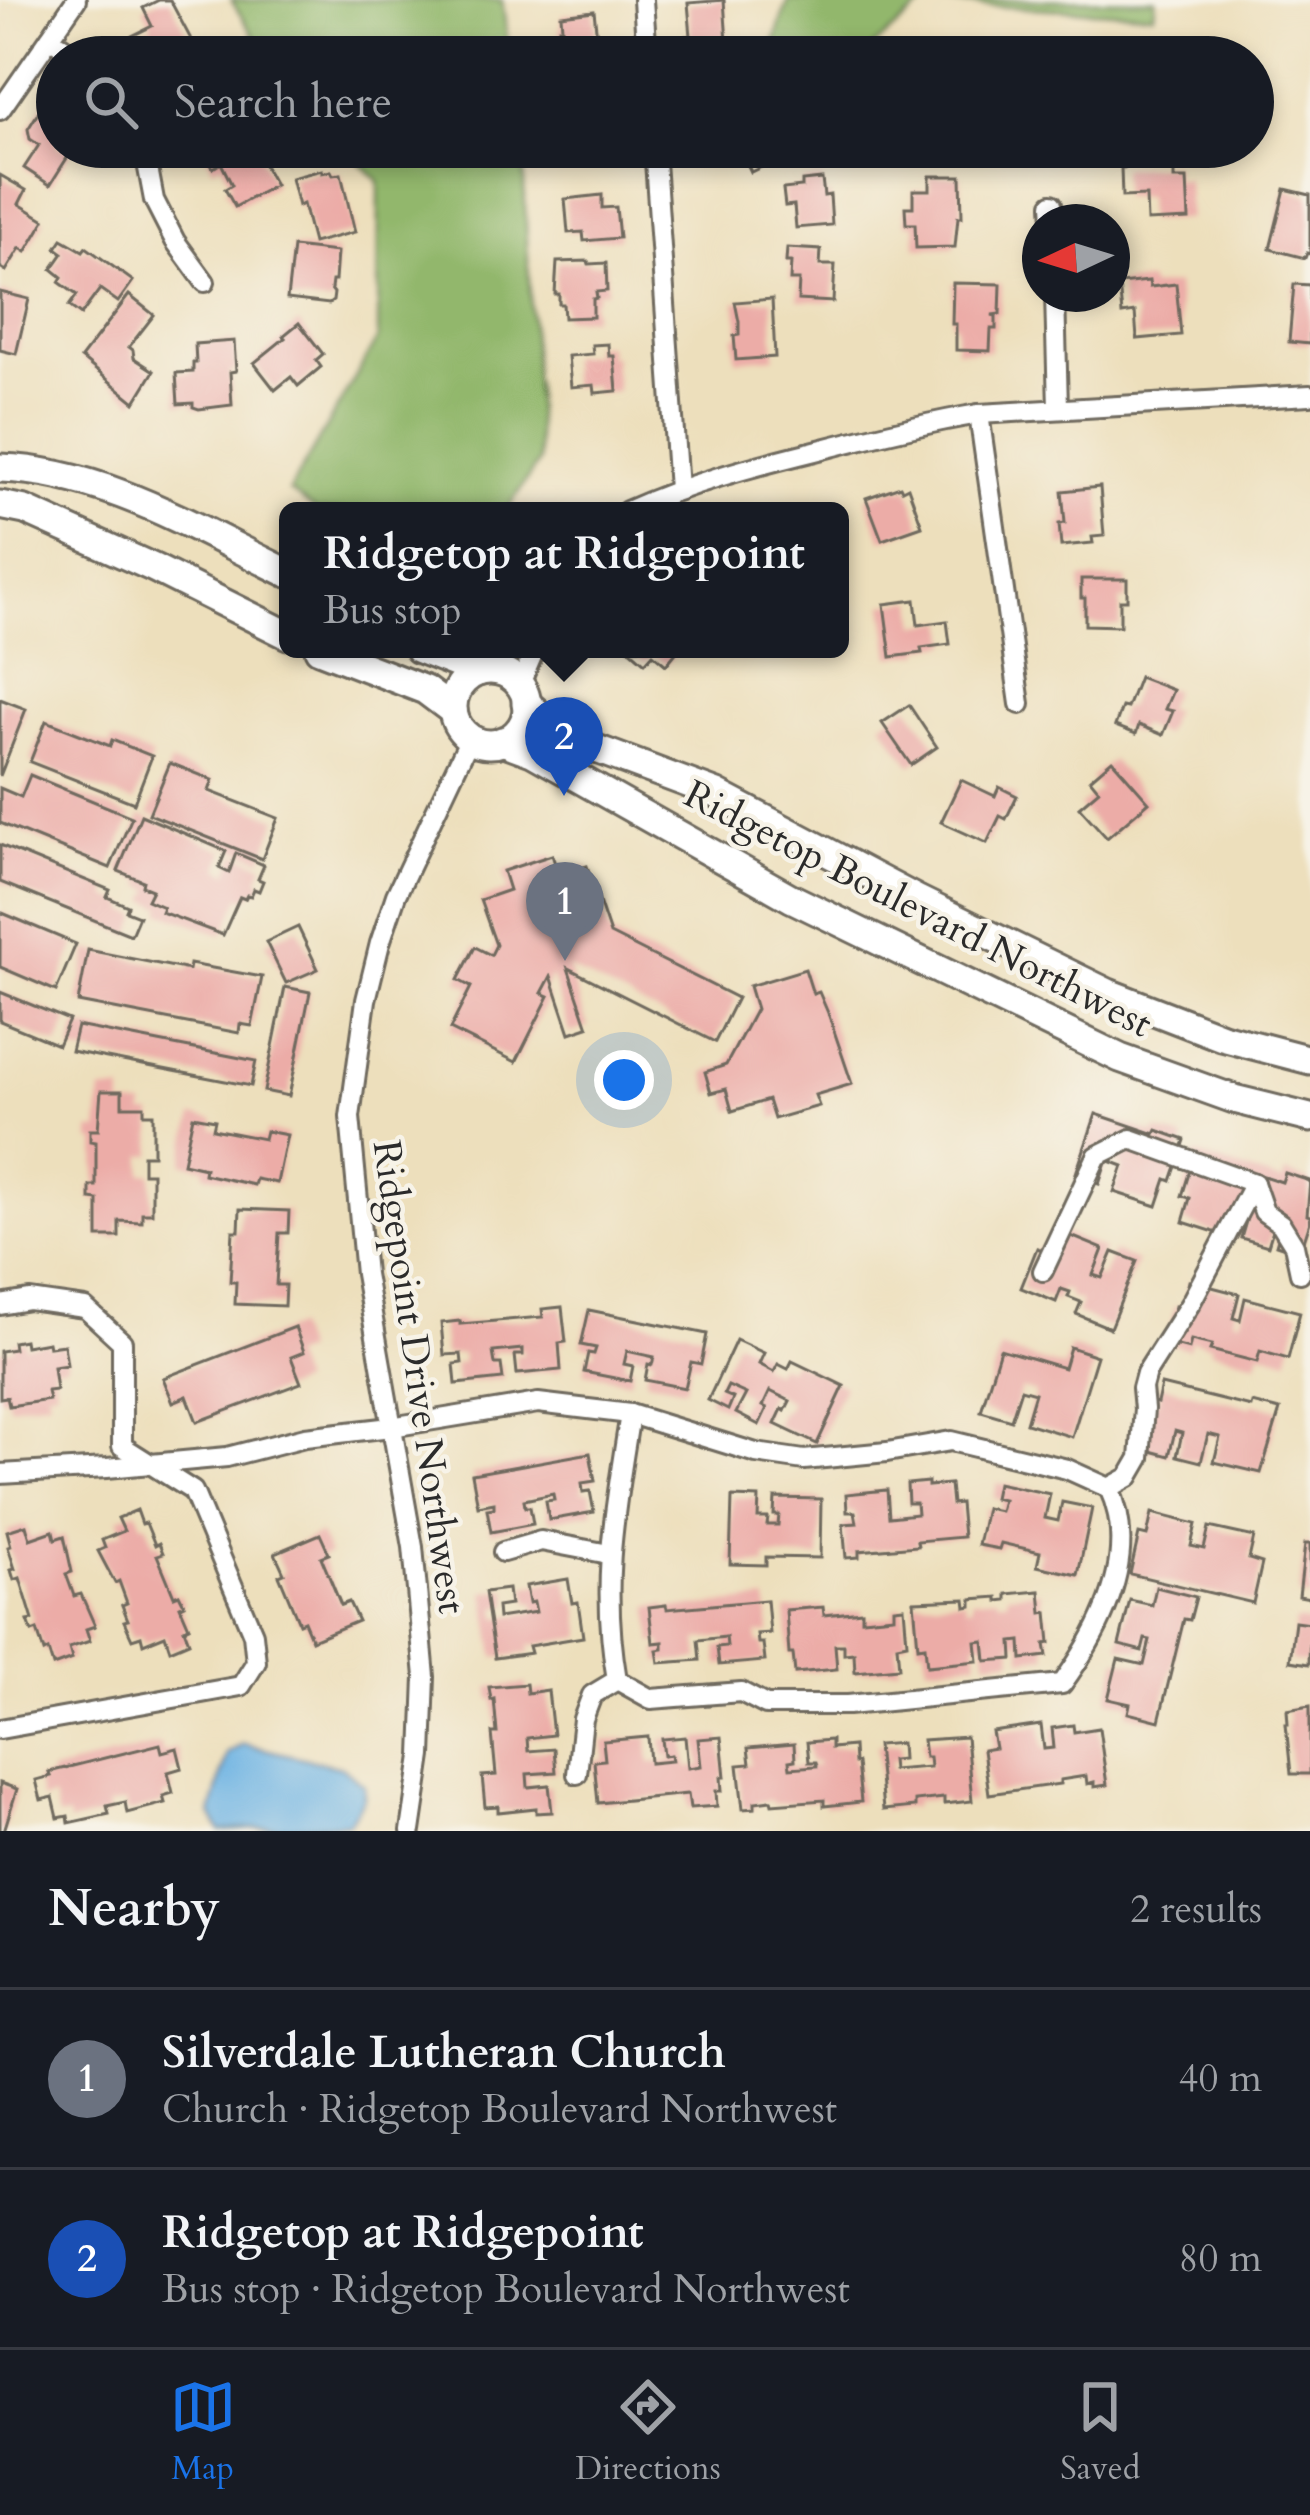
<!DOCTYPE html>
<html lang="en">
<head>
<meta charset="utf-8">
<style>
  body { margin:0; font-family:Cardo,serif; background:#20242c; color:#f1f3f6 }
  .compass { position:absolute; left:1022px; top:204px; width:108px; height:108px; border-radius:50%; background:#171b24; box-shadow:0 6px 18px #0003; rotate:266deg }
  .you { position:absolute; left:624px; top:1080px; width:42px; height:42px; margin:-30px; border:9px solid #fff; border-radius:50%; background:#1a73e8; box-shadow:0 0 0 18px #1a73e833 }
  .badge { display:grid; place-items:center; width:78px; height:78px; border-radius:50%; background:#1a73e8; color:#fff; font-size:39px; font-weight:700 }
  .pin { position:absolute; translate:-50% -99px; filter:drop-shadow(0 3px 6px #0008) }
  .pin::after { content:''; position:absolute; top:63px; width:42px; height:36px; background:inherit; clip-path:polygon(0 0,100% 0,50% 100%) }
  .popup { position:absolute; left:279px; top:502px; width:570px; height:156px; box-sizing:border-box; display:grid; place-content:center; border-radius:18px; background:#171b24; filter:drop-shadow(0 3px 9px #0005); font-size:39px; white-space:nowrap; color:#9ea1a6 }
  .popup b { font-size:45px; color:#f1f3f6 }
  .popup::after { content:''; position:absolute; left:50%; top:100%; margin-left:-24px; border:24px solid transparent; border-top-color:#171b24 }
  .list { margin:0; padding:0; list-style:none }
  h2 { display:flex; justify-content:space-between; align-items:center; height:156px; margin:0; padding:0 48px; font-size:51px }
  h2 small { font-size:39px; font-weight:400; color:#9ea1a6 }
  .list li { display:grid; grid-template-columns:78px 1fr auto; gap:36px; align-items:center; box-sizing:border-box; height:180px; padding:0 48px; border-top:3px solid #363941 }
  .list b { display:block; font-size:45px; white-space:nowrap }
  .list p { margin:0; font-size:39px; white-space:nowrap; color:#9ea1a6 }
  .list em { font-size:39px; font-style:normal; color:#9ea1a6 }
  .icon { flex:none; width:66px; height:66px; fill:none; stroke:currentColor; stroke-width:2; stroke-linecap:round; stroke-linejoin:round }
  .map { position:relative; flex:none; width:1310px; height:1831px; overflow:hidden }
  .search { position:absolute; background:#171b24; box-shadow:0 6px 18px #0003; left:36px; right:36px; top:36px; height:132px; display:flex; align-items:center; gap:30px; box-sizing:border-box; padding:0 42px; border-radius:66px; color:#9ea1a6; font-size:45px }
  .sheet { height:516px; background:#171b24 }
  nav { display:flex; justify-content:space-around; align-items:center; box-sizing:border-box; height:168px; border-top:3px solid #363941; background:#171b24; font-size:33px; color:#9ea1a6 }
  nav a { display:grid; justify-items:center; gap:6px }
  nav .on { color:#1a73e8 }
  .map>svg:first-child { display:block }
  .forest { fill:#92b76c; stroke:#5e714c; stroke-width:3 }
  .water { fill:#6cb2e3; stroke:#4c6e87; stroke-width:3 }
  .building { fill:#ecaca7 }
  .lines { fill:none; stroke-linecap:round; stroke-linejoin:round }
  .street-casing { stroke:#6f6a5e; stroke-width:24 }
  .secondary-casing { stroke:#6f6a5e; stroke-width:33 }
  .street { stroke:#fff; stroke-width:18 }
  .secondary { stroke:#fff; stroke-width:27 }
  .labels { text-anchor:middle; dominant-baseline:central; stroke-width:9; stroke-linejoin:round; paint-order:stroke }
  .street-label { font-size:39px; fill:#2b2b2b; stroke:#f7f3e8 }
</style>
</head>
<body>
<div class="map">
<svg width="1310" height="1831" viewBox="0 0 1310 1831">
  <rect width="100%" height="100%" fill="#f7f3e8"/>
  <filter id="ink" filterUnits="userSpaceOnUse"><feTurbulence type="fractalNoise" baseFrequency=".00833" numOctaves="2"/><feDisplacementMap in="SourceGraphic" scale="24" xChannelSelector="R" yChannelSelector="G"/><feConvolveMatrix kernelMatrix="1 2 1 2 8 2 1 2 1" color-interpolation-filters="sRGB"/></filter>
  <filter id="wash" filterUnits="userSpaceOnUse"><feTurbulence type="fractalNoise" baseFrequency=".004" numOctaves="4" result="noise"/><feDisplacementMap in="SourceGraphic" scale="48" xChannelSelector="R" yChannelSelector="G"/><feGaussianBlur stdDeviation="2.7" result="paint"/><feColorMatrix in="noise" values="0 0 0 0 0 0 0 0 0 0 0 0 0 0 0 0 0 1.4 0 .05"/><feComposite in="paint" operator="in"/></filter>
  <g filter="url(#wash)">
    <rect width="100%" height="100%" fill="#eddfbc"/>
    <g class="forest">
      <path d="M231,0H502L510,57H267Z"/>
      <path d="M788,0H1156L1154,14L926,3L861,57H805L774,43Z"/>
      <path d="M344,147H522L539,461L506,511H317L289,491L378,338L379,181Z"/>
    </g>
    <path class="water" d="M243,1744L341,1767L364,1785V1798L349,1823L220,1831L211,1814L227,1754Z"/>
    <g id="blocks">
      <g class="building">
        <path d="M159,0H170L193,43L166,57H135L132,51L138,48L132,36L152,26L143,8Z"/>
        <path d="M724,0L728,57H687L686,36H691L688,3Z"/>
        <path d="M594,11L597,38L606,37L608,57H561L559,28H562L561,15Z"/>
        <path d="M48,97L57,103V147H74L50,185L24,168L39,145L30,139L28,129Z"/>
        <path d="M202,147H254L275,185L235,207L225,189L232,185L221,163L213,168Z"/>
        <path d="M739,147H802L751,172Z"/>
        <path d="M1174,165V179H1187L1189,219L1147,221L1146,196L1122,197L1121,168Z"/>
        <path d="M322,170V173L331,171L333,175L341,174L355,232L313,243L303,204L298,206L291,178Z"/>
        <path d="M0,175L26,190L19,204L45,220L26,252L20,248L6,271L0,267Z"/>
        <path d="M930,176H961L962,217H958L955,247L916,248L915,224H906L905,207H913V190H930Z"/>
        <path d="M822,179L824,196L830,195L832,225L796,228L794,205L785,206L783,189L802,187V181Z"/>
        <path d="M1285,189L1310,195V254L1307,253L1305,258L1270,249Z"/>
        <path d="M602,195V208L616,207L619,238L584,241L583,232L568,233L565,199Z"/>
        <path d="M62,239L83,251L86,247L133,281L118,302L100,289L81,315L69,306L77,295L59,282L62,277L52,269L63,253L56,248Z"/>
        <path d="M293,247L337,252L335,281H332L331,289L334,293L333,301L329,304L287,299Z"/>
        <path d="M787,248L821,250L820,265H835L833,302L798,300L799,280H790L791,262H786Z"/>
        <path d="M588,261L589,264L606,263L607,291L596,292L597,298L593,299V317L564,318L563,304H559V294H555L557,262Z"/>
        <path d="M1149,281L1150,287L1176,284L1181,335L1137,339L1135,312L1122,314L1119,284Z"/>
        <path d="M953,283L1001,284L1000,314L992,315L996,316V329H991L990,351L956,350V324H952Z"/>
        <path d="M1294,284L1310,285V344L1289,342Z"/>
        <path d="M0,292L29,299L16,354L0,350Z"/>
        <path d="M129,295L154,315L129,347L133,350L134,358L154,371L135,402L81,358Z"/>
        <path d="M772,299L775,357L736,360L734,336L739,335V322L735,302Z"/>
        <path d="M299,323L323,354L316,360L321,367L298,386L291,377L275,390L254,363L285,338L283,336Z"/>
        <path d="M234,341L236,371L230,372L232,405L199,409L193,407V403L178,404L176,373L193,372V363H196L195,344Z"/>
        <path d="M608,344L609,356H614L617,391L595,393L594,385L571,387L568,356L593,354L592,345Z"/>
        <path d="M900,486L902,490L908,487L922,526L882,540L866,498Z"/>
        <path d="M1100,487L1104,536L1092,537L1093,543L1061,546L1059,524L1065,523L1062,491Z"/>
        <path d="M1081,579H1127V600H1120V626L1085,625V598H1081Z"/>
        <path d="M915,600L918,625L947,621L950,644L921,648L922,653L891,657L884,604Z"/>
        <path d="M629,649H679L666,665L653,654L645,663Z"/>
        <path d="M1139,677L1173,690L1165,709L1173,711L1163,735L1139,725L1136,734L1115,726L1122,707L1127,708Z"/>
        <path d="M0,699L26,709L0,776Z"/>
        <path d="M909,705L937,747L911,765L882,723Z"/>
        <path d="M46,721L110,746L112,740L152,756L134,803L30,762Z"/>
        <path d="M1112,760L1149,802L1107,838L1079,807L1099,790L1090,779Z"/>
        <path d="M170,763L213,780L209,791L278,818L262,859L149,814Z"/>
        <path d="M30,775L132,817L110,868L0,823V788L21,797Z"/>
        <path d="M961,780L995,796L999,787L1017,796L1006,819L1000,816L987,843L941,822Z"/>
        <path d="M141,815L226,851L219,868L229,873L236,853L264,865L258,879L263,881L259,891L254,889L251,896L247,895L245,899L240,897L223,935L161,912L163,907L147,900L152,890L142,886L143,881L118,871Z"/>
        <path d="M0,845L110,890L107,897L128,906L126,911L139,916L131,935L0,882Z"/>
        <path d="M552,855L559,875L587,866L610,934L737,998L715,1042L568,968L588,1027L570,1033L551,976L542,993L549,996L516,1062L450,1029L471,987L458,980L475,947L491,955L496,945L480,900L509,890L503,871Z"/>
        <path d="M0,912L76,944L56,991L0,967Z"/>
        <path d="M298,927L318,969L286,983L266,942Z"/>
        <path d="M88,950L189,970L190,964L262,977L252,1026L240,1024L239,1033L78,1002Z"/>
        <path d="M805,969L813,994L819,992L828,1013L852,1084L815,1095L819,1106L774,1119L768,1100L732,1111L726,1089L711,1093L705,1072L726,1065L756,1009L749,986Z"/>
        <path d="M285,987L310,992L289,1096L264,1091Z"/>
        <path d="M0,992L69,1020L58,1045L0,1021Z"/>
        <path d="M77,1026L256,1061L251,1086L71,1051Z"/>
        <path d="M101,1091H122V1106H144V1114H153V1155H143V1173H152V1213H142V1222L119,1221V1237H98V1200L90,1199V1186H96V1142L90,1141V1130H98Z"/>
        <path d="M1096,1114L1155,1134L1157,1130L1185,1140L1171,1181L1166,1179L1157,1206L1114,1192L1123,1166L1107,1160L1099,1184L1075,1176Z"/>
        <path d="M193,1116L215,1120L213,1129L264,1139L266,1131L287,1135L277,1183L256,1179L254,1185L204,1174L205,1168L183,1163Z"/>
        <path d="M1195,1154L1282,1182L1285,1173L1310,1181L1307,1215L1310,1216V1222L1300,1253L1276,1245L1282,1225L1275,1223L1268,1246L1241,1238L1249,1211L1233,1238L1183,1222L1190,1198L1182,1196Z"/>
        <path d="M240,1209L289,1211L288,1233H279L276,1285H285L284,1306L235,1304L236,1282H230L233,1231H239Z"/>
        <path d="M1054,1229L1103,1249L1093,1275L1102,1278L1113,1252L1137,1261L1110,1328L1076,1314L1081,1302L1068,1297L1070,1292L1061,1289L1056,1302L1021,1288L1037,1248L1045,1251Z"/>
        <path d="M1189,1281L1239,1294L1233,1318L1240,1320L1245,1298L1300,1312L1288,1359L1260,1351L1257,1362L1210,1350L1212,1345L1191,1340L1189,1349L1166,1343L1175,1306L1188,1309L1185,1298Z"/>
        <path d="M562,1307L566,1342L559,1343L561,1370L517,1374L515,1355H523V1349L493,1352L495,1364H501L503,1379L456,1384L454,1364L462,1363L461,1354L444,1355L441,1323L460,1321V1324L543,1317L542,1309Z"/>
        <path d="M589,1310L707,1334L701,1364L691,1362L685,1388L645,1380L648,1364L652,1365L654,1357L627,1351L624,1364L633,1366L630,1381L584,1372L588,1353L594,1354L596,1348L581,1345Z"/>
        <path d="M295,1327L304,1352L291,1357L301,1383L197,1422L187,1396L173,1402L163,1378Z"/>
        <path d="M24,1340L25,1346L48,1342L49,1347L64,1345L67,1365L53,1367L56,1390L47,1391L49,1400L9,1406L7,1397L0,1398V1351L14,1349L13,1342Z"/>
        <path d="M736,1340L764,1353L759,1364L774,1372L778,1364L788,1369L792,1361L844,1386L817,1444L775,1424L782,1409L785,1411L790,1401L770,1391L763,1406L767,1408L759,1425L736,1413L746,1394L728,1386L724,1394L733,1398L728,1410L708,1400Z"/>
        <path d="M1070,1347L1097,1356L1072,1437L1026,1423L1035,1393L1021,1389L1011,1420L981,1411L1000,1349L1064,1368Z"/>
        <path d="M1161,1385L1251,1407L1252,1403L1280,1410L1261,1473L1214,1462L1220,1437L1208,1434L1201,1462L1177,1456L1182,1433L1175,1431L1169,1456L1139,1448L1151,1401L1157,1403Z"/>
        <path d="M590,1453L595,1481L582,1483L583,1492L590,1491L594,1512L549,1520L546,1501L554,1500L553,1494L524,1500L525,1507H530L533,1524L491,1532L487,1509L494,1508V1503L478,1506L472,1474Z"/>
        <path d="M928,1482V1486L950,1484L952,1504L960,1503L963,1537L917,1541L918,1546L859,1551V1557L846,1558L843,1524L857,1523L855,1512H847L846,1494L887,1490L889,1517L917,1514L916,1503H908L907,1484Z"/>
        <path d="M997,1483L1050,1494L1045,1518L1058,1521L1062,1502L1092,1508L1078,1575L1037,1566L1040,1552L1001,1543L999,1549L978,1545L986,1508L1000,1511L1003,1500L994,1498Z"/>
        <path d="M732,1497L759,1498L758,1518H768L767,1525H778L779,1515H774L775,1498L821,1499L820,1558L766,1557V1565L730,1564Z"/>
        <path d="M137,1510L142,1524L146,1523L155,1545L159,1543L163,1553L157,1555L174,1596L179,1594L184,1604L180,1606L189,1627L184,1629L189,1642L170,1650L165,1635L143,1644L141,1636L132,1639L124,1621L128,1620L122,1605L127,1603L119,1581L115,1583L98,1551L105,1548L102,1540L124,1531L118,1518Z"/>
        <path d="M1152,1513L1196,1524L1191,1546L1204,1549L1209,1527L1254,1537L1249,1559L1262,1563L1253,1603L1130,1574L1139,1534L1147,1536Z"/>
        <path d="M26,1525L30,1539L53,1531L55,1539L64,1536L72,1572L66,1574L74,1596L81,1594L95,1626L86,1629L90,1641L69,1648L72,1659L53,1666L48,1650L44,1652L37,1630L32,1632L28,1621L33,1620L20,1578L14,1580L11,1570L15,1569L8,1547L11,1546L7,1531Z"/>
        <path d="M320,1534L329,1554L321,1557L341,1605L349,1602L358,1621L312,1640L304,1621L299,1623L279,1575L284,1573L275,1553Z"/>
        <path d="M1305,1544H1310V1598L1299,1596Z"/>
        <path d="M568,1579L572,1603L578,1602L583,1637L529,1646L531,1653L495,1658L485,1592L508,1589L510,1605L497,1607L498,1618L536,1612L534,1602L529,1603L526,1586Z"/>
        <path d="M1156,1587L1196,1597L1190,1620L1184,1619L1159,1721L1128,1713L1130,1704L1108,1699L1118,1659L1144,1665L1150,1640L1145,1639L1142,1651L1119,1645L1130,1600L1152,1605Z"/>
        <path d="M1040,1591L1042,1613L1047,1612L1050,1643L1045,1644L1047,1656L1022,1659L1021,1641L1012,1642L1013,1659L986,1661L984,1641L976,1642L978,1661L927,1666L925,1646L918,1647L914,1601L965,1599L966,1607L972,1606V1599L998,1597V1601L1007,1600V1594Z"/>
        <path d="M767,1600L770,1633L757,1634L758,1643H763L765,1661L719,1665L717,1647L727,1646L726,1637L698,1640L700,1660L659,1663L657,1650L663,1649V1642L653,1643L649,1607L666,1605L667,1609Z"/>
        <path d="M823,1607L824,1615L862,1611V1619L894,1616V1608L904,1607L907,1643L897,1645L899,1668L855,1672L854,1653L844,1654V1645H835L837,1669L795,1673L793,1654H789L786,1610Z"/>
        <path d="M1295,1621L1310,1623L1309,1664L1290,1661Z"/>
        <path d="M526,1684L527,1693L548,1690L553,1735L527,1738L528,1751L554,1749L556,1772L527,1774L528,1787L549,1785L552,1812L536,1813V1808L498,1812V1806L485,1807L482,1776L496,1775L492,1733H497L494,1699L491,1700L489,1687Z"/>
        <path d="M1310,1706V1774H1291L1286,1724H1288L1287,1710Z"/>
        <path d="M1041,1725L1044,1749L1054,1748L1052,1728L1073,1725L1074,1732L1099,1728L1107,1785L1094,1787V1782L1087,1784L1086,1776L1060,1780V1784L989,1794L983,1750L995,1748L992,1732Z"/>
        <path d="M648,1737L650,1763L672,1761L671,1755L664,1756L662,1739L685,1737L688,1768L701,1766L698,1739L721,1737L725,1777H721L722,1791H716L717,1806L690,1808L688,1794L598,1803L594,1761L605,1760L603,1741Z"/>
        <path d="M966,1737L972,1801L944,1804V1798L915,1801V1807L883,1810L877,1745L901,1743L902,1759L891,1760L892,1770L930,1767L929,1757H925L923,1740Z"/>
        <path d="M831,1740V1748L853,1746L854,1763H857L861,1802L824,1806V1800L772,1804L771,1800L755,1802V1808L743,1809L738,1765L750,1764L748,1748L794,1744L795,1760L789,1761L790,1768L817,1766L816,1762H809L807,1742Z"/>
        <path d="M160,1744L162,1752L177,1748L182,1768L168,1772L173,1793L163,1796L165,1803L127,1813L125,1802L107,1806L109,1814L69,1823L68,1816L58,1818L53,1797L41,1800L36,1780L51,1776L49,1772Z"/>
        <path d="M0,1783L17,1789L4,1831H0Z"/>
      </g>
    </g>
  </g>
  <g filter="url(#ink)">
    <use href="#blocks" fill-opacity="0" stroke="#6f6a5e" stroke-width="3"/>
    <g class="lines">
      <g class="street-casing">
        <g id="street">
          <path d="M643,0L647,57"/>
          <path d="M50,38L77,57"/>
          <path d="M0,110L76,0"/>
          <path d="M144,147L154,200L175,241L205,282"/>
          <path d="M654,147L678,489"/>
          <path d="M1052,204L1053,222"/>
          <path d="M1055,294L1058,408"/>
          <path d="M979,414L1020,704"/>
          <path d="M627,511C687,484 750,467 815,451C869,437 924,423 979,414L1310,395"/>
          <path d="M489,669L504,649"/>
          <path d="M520,684L535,649"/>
          <path d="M1043,1271L1097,1156L1131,1139L1254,1183L1264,1212L1281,1224L1294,1245L1300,1273"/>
          <path d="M0,1305L29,1300L85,1308L122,1342V1446L193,1491L253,1634L256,1662L241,1686L0,1729"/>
          <path d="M630,1414C615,1509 600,1583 617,1680L651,1699L741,1692L766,1705H848L1062,1684C1102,1629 1140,1555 1109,1488"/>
          <path d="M0,1474L107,1468L227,1457L305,1437L391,1427L538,1403L630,1414L756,1453L804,1460L887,1452L951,1441L1067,1469L1109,1488"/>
          <path d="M1109,1488L1129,1477L1140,1458L1144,1409L1142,1388L1146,1373L1190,1304L1254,1183"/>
          <path d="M503,1552L541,1541L609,1554"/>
          <path d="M577,1774L583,1719L592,1695L617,1680"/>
          <path d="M411,1831L422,1756L425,1677L413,1547L365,1274L350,1117L366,1000L380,943L396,895L470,738"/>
        </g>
      </g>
      <g class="secondary-casing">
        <g id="secondary">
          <path d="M0,468C104,471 196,529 288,573"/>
          <path d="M0,505L25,510L154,568L288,635"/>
          <path d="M319,649L425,690L453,711"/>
          <path d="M419,649L478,672"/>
          <circle cx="490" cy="707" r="37"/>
          <path d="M526,703L567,738L717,794L918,900L1108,993L1222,1037L1310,1060"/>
          <path d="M502,741L532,752L791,898L1120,1058L1234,1099L1310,1118"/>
        </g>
      </g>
      <use href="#street" class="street"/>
      <use href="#secondary" class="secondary"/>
    </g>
  </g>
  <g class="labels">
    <g class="street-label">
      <text transform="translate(918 909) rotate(27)">Ridgetop Boulevard Northwest</text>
      <text transform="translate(419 1377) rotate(82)">Ridgepoint Drive Northwest</text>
    </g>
  </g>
</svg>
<svg class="compass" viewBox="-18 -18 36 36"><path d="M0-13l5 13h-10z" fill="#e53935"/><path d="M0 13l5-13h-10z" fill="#9ea1a6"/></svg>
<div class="you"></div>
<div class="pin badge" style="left:565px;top:961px;background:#6b7280">1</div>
<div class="pin badge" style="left:564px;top:796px;background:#1a4fb4">2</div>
<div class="popup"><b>Ridgetop at Ridgepoint</b>Bus stop</div>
<div class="search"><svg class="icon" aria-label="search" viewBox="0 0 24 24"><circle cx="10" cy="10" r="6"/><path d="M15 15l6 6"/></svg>Search here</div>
</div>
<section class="sheet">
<h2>Nearby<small>2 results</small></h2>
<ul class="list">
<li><span class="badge" style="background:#6b7280">1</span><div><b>Silverdale Lutheran Church</b><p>Church · Ridgetop Boulevard Northwest</p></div><em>40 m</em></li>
<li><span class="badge" style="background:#1a4fb4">2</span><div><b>Ridgetop at Ridgepoint</b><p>Bus stop · Ridgetop Boulevard Northwest</p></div><em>80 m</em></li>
</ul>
</section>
<nav>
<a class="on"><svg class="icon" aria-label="map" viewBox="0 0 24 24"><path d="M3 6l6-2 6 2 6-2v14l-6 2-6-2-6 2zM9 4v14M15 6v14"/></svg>Map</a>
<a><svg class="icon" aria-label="directions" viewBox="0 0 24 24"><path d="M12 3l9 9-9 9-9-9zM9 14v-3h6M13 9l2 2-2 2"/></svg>Directions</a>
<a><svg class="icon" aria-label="saved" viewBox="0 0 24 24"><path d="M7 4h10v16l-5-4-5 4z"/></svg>Saved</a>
</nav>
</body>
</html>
